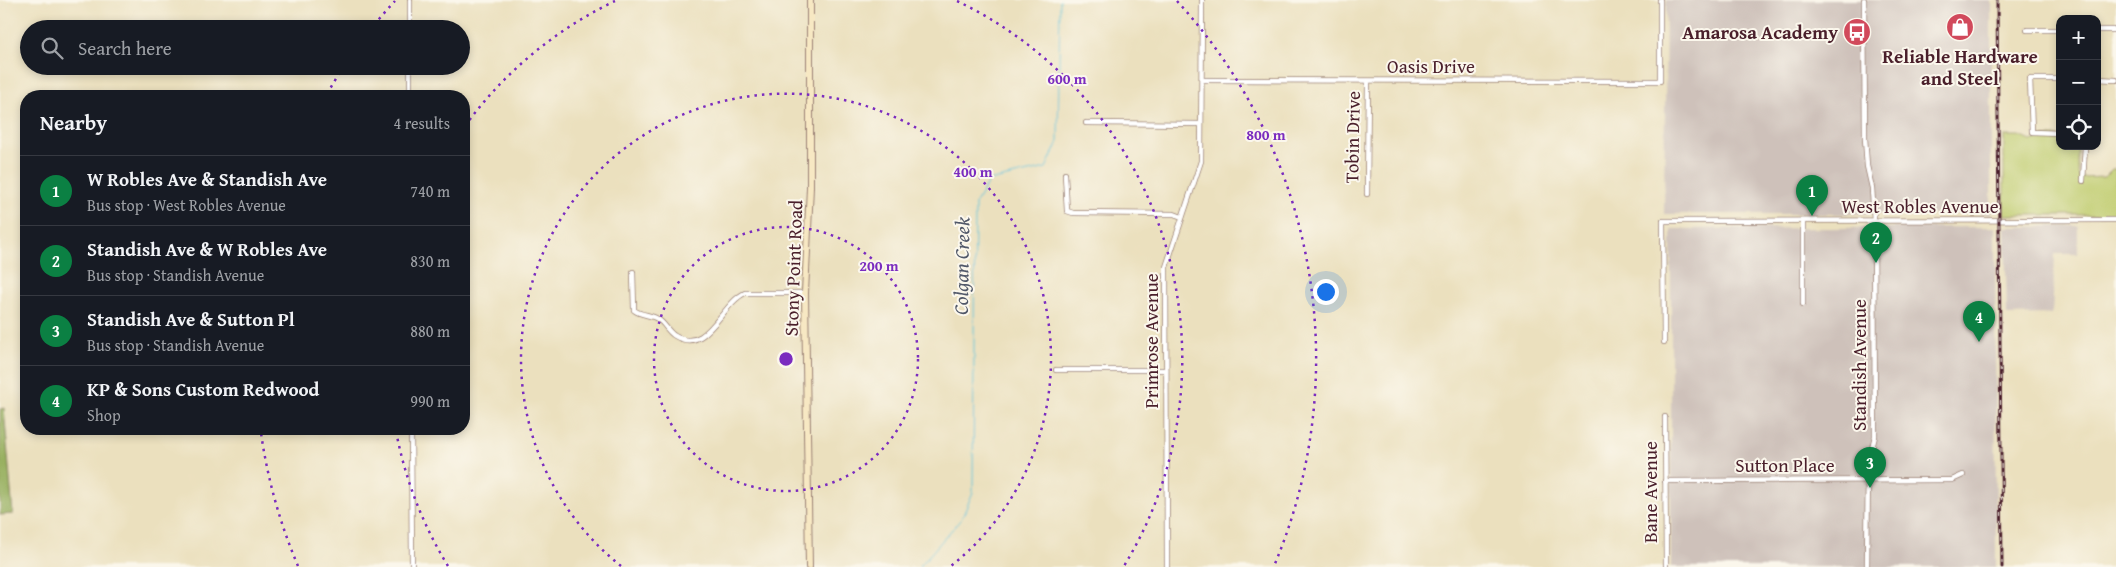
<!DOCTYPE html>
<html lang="en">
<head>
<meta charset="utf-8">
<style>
  body { margin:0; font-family:"Gentium Book Plus",serif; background:#20242c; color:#f1f3f6 }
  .controls { position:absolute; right:15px; top:15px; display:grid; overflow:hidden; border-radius:10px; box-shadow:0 2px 8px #0003 }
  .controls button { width:45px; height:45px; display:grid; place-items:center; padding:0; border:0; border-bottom:1px solid #363941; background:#171b24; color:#f1f3f6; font:25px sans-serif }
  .you { position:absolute; left:1325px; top:291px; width:18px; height:18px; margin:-12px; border:4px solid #fff; border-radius:50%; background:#1a73e8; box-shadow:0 0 0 8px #1a73e833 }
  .badge { display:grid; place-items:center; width:32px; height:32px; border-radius:50%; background:#0b8043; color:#fff; font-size:16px; font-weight:700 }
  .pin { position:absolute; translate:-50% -41px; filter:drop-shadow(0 1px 2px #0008) }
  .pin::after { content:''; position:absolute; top:26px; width:18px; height:15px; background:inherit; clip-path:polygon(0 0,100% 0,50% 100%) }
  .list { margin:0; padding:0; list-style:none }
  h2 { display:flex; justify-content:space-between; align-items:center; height:65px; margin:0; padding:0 20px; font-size:21px }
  h2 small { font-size:16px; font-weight:400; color:#9ea1a6 }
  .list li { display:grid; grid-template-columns:32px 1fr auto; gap:15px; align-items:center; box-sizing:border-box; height:70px; padding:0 20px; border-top:1px solid #363941 }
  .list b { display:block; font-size:19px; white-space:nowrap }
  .list p { margin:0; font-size:16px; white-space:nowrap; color:#9ea1a6 }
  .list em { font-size:16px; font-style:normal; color:#9ea1a6 }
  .icon { flex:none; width:28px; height:28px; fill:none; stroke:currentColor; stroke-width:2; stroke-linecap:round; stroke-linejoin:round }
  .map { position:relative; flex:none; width:2116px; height:567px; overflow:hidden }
  .search { position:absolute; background:#171b24; box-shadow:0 2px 8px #0003; left:20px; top:20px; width:450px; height:55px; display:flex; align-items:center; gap:12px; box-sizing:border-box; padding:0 18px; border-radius:28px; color:#9ea1a6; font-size:19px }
  .panel { position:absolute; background:#171b24; box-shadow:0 2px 8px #0003; left:20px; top:90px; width:450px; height:345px; border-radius:20px }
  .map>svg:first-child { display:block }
  .industrial { fill:#cec1ba }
  .green { fill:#c0cc6e; stroke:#85764c }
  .forest { fill:#98b061; stroke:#716846 }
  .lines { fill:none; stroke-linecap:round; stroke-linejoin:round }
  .stream { stroke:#5ec2dc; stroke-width:1 }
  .minor-casing { stroke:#9a8074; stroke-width:6 }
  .secondary-casing { stroke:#9a8074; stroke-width:8 }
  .minor { stroke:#fff; stroke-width:4.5 }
  .secondary { stroke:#f7e8c3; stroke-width:6 }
  .rail-casing { stroke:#4a1f2b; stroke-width:3 }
  .rail { stroke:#fbf7ec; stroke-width:1; stroke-dasharray:4; stroke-linecap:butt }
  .ring { fill:none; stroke:#7b2cbf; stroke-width:2.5; stroke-dasharray:2.5 5 }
  .labels { text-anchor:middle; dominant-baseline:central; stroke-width:4; stroke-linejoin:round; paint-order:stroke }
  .poi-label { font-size:19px; font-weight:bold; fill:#4a1f2b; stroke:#fbf7ec; text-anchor:end }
  .street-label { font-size:19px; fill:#4a1f2b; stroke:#fbf7ec }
  .water-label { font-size:20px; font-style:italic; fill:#515869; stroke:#fbf7ec }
  .centre { fill:#7b2cbf; stroke:#fbf7ec; stroke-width:2.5 }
  .ring-label { font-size:15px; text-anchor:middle; font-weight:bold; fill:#7b2cbf; stroke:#fbf7ec; stroke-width:4; stroke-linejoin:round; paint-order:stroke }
</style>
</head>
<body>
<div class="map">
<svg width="2116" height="567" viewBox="0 0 2116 567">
  <rect width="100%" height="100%" fill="#fbf7ec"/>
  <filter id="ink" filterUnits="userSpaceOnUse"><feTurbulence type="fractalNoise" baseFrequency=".02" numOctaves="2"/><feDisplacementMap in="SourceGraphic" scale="10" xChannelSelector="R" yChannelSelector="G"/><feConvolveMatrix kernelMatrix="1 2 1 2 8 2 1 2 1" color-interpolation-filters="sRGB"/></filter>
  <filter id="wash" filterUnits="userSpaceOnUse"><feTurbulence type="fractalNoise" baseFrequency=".0096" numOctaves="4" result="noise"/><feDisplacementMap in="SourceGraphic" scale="20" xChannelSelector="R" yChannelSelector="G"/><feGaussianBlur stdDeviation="1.12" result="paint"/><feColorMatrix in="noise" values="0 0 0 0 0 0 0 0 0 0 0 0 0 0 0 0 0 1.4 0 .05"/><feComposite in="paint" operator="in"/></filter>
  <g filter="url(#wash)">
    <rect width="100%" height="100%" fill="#ebe0be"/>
    <g class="industrial">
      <path d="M1666,0H1991V214H1664Z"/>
      <path d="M2078,226V254H2055L2052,314L2007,315L2005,227Z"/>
      <path d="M1995,227L1996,567H1671V229Z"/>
    </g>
    <path class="green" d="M2004,136H2020L2031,141L2043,137H2060V146H2078V173L2080,178L2104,177L2112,169H2116V215H2004Z"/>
    <path class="forest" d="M4,408L13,514L0,515V409Z"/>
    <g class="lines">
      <path class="stream" d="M919,567L962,518L973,492L975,204L989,181L1046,168L1058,142L1060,0"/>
    </g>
  </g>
  <g filter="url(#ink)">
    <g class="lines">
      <g class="minor-casing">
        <g id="minor">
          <path d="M1864,0L1865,138L1867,166L1872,188L1874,221L1875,436L1868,464L1867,567"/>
          <path d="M410,29V0"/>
          <path d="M2027,30H2060"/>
          <path d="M2097,30H2116"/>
          <path d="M2060,79H2030L2032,132L2060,133"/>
          <path d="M2097,79L2116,80"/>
          <path d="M1202,80L1660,81V0"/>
          <path d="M410,96V66"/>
          <path d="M1086,123L1201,124"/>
          <path d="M1065,174L1067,211L1073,213L1174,214L1182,217"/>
          <path d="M2083,181L2085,146"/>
          <path d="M1367,194L1368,81"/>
          <path d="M1803,222V304"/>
          <path d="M633,272L634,310C641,316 652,314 659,320C665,324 668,332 675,336C707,355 721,304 745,293H805"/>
          <path d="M1664,342L1663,221L2116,220"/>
          <path d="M1056,370H1166"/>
          <path d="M1665,417L1666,567"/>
          <path d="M411,429L412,567"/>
          <path d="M1665,481L1952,480L1963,475"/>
          <path d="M1167,567L1166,267L1201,161L1202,0"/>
        </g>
      </g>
      <g class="secondary-casing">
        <path id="secondary" d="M809,567L805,293L810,187V0"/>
      </g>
      <use href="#minor" class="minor"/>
      <use href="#secondary" class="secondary"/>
      <g class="rail-casing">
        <path id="rail" d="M1997,0L2002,567"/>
      </g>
      <use href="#rail" class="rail"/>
    </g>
  </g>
  <g class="ring">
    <circle cx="786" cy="359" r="132"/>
    <path d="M621 566A265 265 0 1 1 951 566"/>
    <path d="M448 566A397 397 0 0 1 396 431M465 126A397 397 0 0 1 615 1M957 1A397 397 0 0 1 1124 566"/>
    <path d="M298 566A530 530 0 0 1 261 433M327 94A530 530 0 0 1 344 66M374 25A530 530 0 0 1 395 1M1177 1A530 530 0 0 1 1274 566"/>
  </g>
  <defs>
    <g id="shop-disc" transform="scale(1.4375)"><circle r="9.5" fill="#d1495b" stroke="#fbf7ec"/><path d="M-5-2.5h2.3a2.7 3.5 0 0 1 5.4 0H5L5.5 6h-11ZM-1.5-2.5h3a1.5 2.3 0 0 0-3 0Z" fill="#fff"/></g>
    <g id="bus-disc" transform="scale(1.4375)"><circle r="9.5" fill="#d1495b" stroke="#fbf7ec"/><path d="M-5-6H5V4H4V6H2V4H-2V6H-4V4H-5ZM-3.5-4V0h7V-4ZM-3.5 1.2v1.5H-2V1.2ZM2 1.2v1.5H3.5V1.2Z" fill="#fff"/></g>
  </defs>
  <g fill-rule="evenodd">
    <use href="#shop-disc" x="1960" y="27"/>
    <use href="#bus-disc" x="1857" y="32"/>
  </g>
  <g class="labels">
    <g class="poi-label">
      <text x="1838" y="32">Amarosa Academy</text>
      <text x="1960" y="56" text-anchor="middle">Reliable Hardware<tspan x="1960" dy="22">and Steel</tspan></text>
    </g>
    <g class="street-label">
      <text x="1431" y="66">Oasis Drive</text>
      <text transform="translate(1352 137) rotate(-89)">Tobin Drive</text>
      <text x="1920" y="206">West Robles Avenue</text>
      <text transform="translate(793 268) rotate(-88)">Stony Point Road</text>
      <text transform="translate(1151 341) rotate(-90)">Primrose Avenue</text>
      <text transform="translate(1859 365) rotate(-90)">Standish Avenue</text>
      <text x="1785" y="465">Sutton Place</text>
      <text transform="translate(1650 492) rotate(-90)">Bane Avenue</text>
    </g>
    <g class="water-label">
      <text transform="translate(961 266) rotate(-89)">Colgan Creek</text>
    </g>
  </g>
  <circle cx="786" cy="359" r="8" class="centre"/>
  <g class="ring-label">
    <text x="1067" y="84">600 m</text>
    <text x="1266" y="140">800 m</text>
    <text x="973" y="177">400 m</text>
    <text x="879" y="271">200 m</text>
  </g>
</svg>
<div class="controls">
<button>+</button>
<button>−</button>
<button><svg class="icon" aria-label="locate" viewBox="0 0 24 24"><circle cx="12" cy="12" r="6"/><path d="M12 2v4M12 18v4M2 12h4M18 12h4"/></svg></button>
</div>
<div class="you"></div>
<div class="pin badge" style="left:1812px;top:216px">1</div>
<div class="pin badge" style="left:1876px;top:263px">2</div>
<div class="pin badge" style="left:1870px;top:488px">3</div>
<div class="pin badge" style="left:1979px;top:342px">4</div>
<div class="search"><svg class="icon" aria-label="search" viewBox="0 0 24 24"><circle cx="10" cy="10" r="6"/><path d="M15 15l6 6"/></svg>Search here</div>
<section class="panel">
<h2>Nearby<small>4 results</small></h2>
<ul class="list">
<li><span class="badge">1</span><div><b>W Robles Ave &amp; Standish Ave</b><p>Bus stop · West Robles Avenue</p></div><em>740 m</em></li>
<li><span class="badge">2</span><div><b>Standish Ave &amp; W Robles Ave</b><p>Bus stop · Standish Avenue</p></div><em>830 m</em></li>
<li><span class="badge">3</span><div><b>Standish Ave &amp; Sutton Pl</b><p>Bus stop · Standish Avenue</p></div><em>880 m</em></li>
<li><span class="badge">4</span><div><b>KP &amp; Sons Custom Redwood</b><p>Shop</p></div><em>990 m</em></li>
</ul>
</section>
</div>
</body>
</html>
